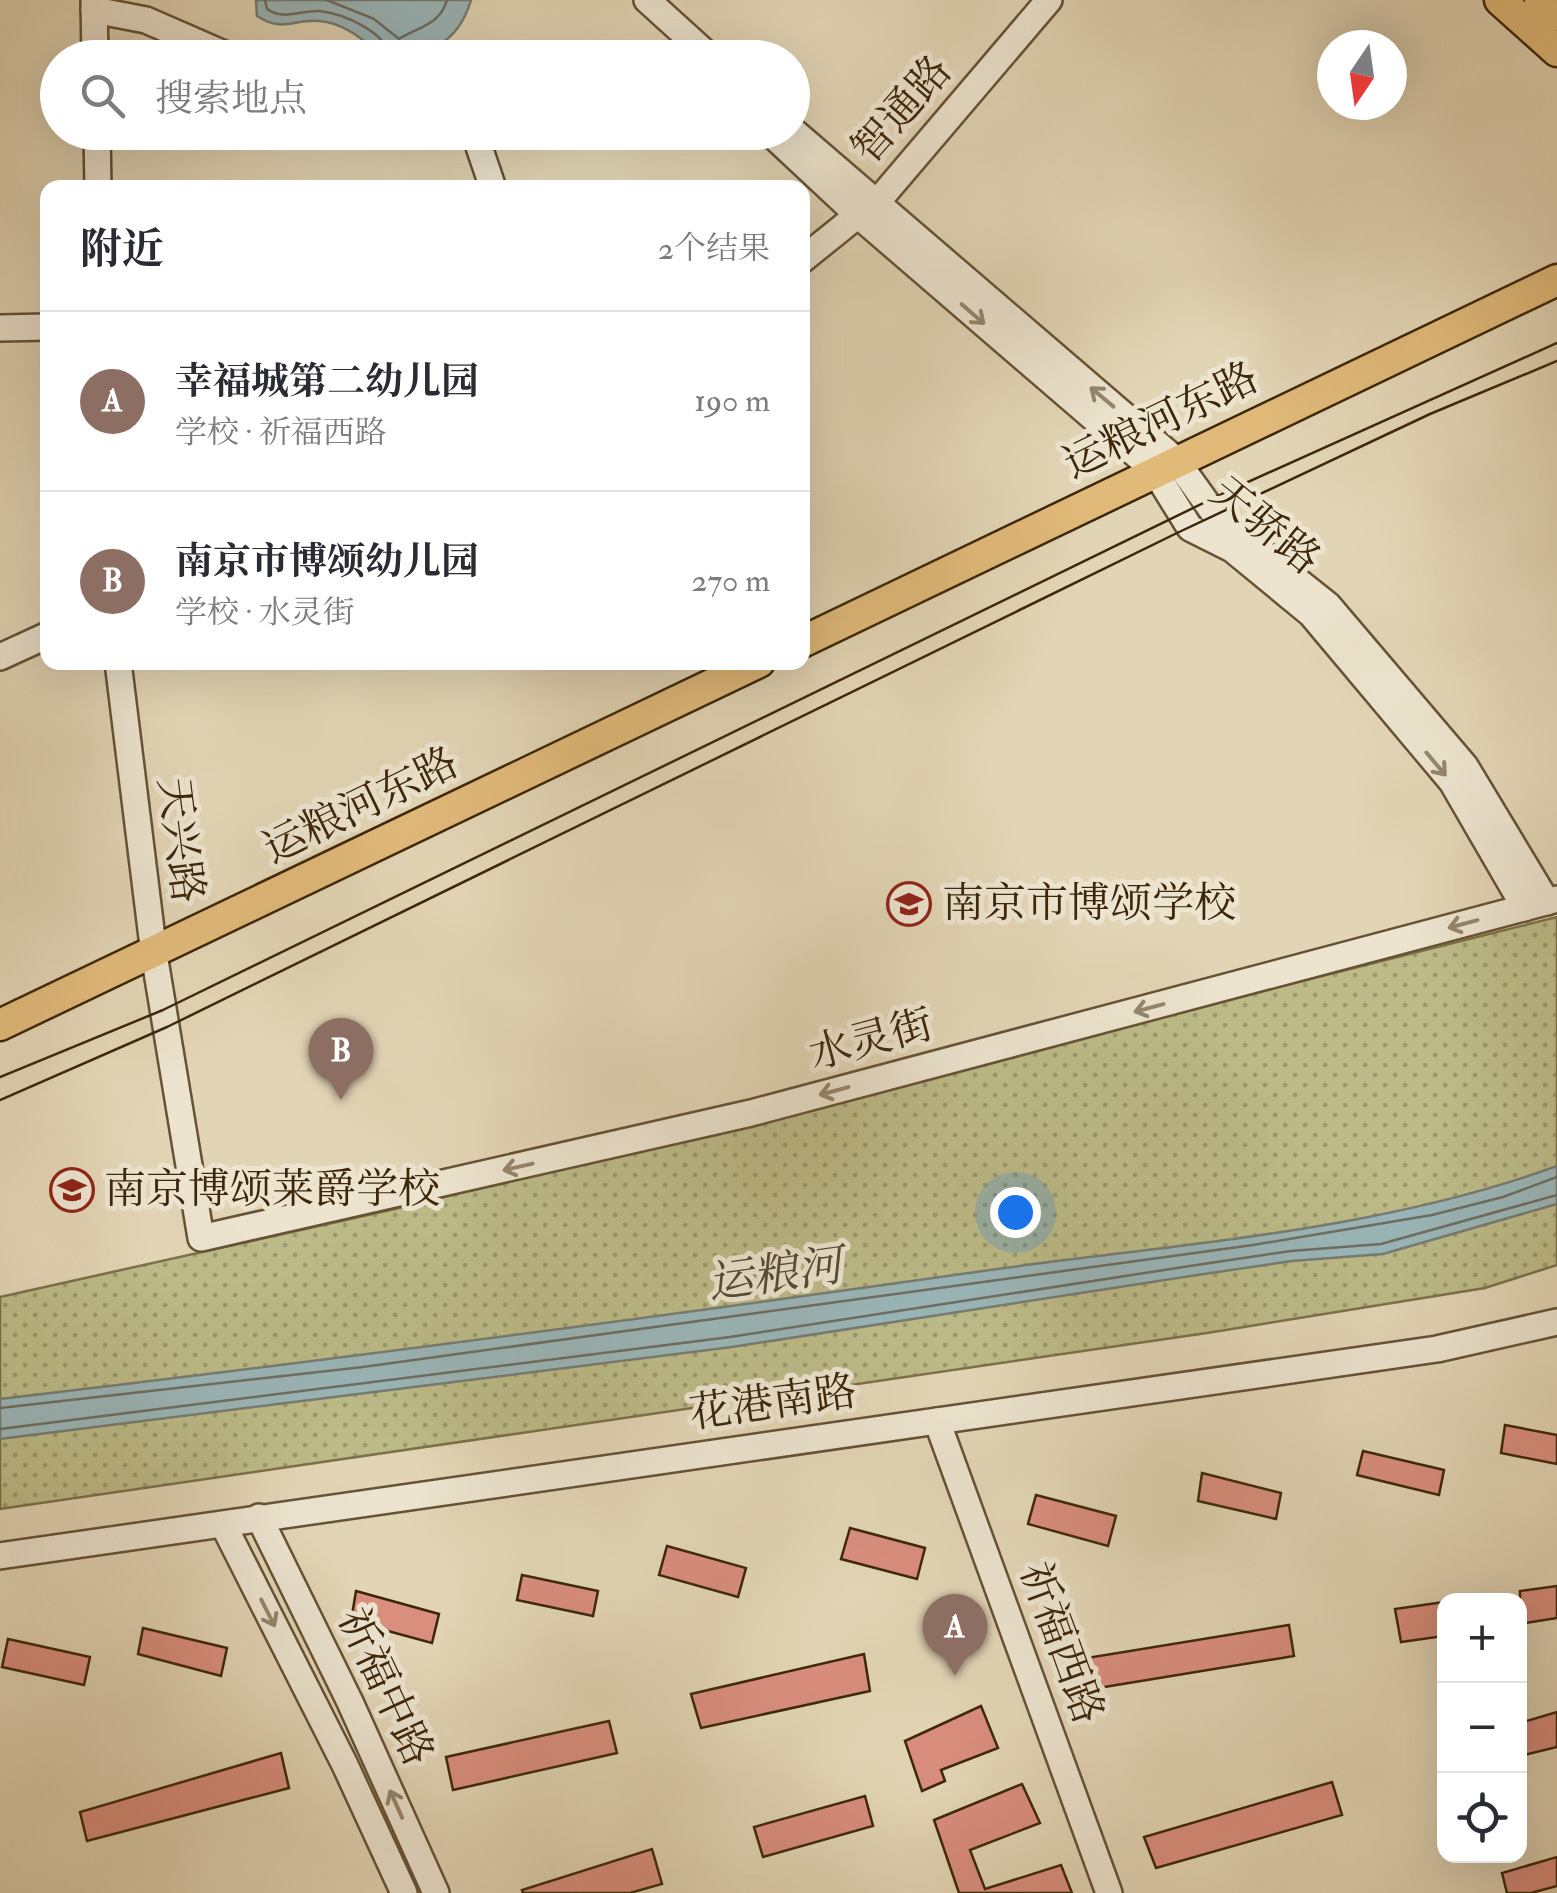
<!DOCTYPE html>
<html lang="zh">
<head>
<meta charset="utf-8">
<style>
  body { margin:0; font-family:"IM FELL Double Pica","Noto Serif SC",serif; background:#f7f7f7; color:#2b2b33 }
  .controls { position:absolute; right:30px; bottom:30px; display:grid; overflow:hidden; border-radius:20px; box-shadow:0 10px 40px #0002 }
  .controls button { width:90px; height:90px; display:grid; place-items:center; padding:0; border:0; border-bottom:2px solid #e1e1e2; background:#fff; color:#2b2b33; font:50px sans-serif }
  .compass { position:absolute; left:1317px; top:30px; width:90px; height:90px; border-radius:50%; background:#fff; box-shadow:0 10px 40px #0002; rotate:193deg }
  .you { position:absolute; left:1015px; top:1212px; width:35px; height:35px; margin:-25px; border:8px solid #fff; border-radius:50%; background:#1a73e8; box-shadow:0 0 0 15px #1a73e833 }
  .badge { display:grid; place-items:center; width:65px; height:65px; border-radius:50%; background:#8f2418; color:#fff; font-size:32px; font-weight:700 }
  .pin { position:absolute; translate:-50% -82px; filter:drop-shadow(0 2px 5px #0008) }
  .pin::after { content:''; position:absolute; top:52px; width:35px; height:30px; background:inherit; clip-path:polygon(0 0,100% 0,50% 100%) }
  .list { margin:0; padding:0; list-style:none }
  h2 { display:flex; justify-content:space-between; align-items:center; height:130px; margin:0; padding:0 40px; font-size:42px }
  h2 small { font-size:32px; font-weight:400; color:#7c7c81 }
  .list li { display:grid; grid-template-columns:65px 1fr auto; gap:30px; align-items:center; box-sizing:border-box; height:180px; padding:0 40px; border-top:2px solid #e1e1e2 }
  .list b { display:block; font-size:38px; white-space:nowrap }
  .list p { margin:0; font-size:32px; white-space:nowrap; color:#7c7c81 }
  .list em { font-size:32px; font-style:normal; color:#7c7c81 }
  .icon { flex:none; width:55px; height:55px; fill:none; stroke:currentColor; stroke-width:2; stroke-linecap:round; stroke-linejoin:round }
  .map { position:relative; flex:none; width:1557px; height:1893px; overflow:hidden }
  .search { position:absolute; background:#fff; box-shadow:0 10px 40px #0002; left:40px; top:40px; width:770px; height:110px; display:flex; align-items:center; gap:25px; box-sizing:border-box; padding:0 35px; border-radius:55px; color:#7c7c81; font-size:38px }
  .panel { position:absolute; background:#fff; box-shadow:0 10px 40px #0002; left:40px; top:180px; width:770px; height:490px; border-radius:20px }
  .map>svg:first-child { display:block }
  .park { fill:url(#park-dots); stroke:#7c7149; stroke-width:2.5 }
  .water { fill:#9ab6b9; stroke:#757d73; stroke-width:2.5 }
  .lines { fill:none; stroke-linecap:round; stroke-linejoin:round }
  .shore { stroke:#6c6e62; stroke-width:2.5 }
  .building { fill:#da8e7e; stroke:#3d270a; stroke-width:2.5 }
  .minor-casing { stroke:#665235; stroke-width:30 }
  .major-casing { stroke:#3d270a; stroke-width:35 }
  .minor { stroke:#ece4cf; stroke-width:25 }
  .major { stroke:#e1ba7a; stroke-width:30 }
  .tram { stroke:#3d270a; stroke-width:2.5 }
  .oneway { stroke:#94866c }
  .labels { text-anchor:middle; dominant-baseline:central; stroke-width:10; stroke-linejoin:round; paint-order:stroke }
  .street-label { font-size:42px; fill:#3d270a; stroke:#ece4cf }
  .poi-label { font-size:42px; fill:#3d270a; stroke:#ece4cf; text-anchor:start }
  .water-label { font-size:45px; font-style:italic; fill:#544b36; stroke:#ece4cf }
</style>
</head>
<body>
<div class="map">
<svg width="1557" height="1893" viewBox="0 0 1557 1893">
  <defs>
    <pattern id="park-dots" width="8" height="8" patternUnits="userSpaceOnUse" patternTransform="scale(2.5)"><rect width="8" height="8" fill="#bcbb88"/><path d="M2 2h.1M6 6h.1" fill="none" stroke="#9a986d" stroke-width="1.8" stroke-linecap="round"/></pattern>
  </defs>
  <rect width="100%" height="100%" fill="#e2d5b5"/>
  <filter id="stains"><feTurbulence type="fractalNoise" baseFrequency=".002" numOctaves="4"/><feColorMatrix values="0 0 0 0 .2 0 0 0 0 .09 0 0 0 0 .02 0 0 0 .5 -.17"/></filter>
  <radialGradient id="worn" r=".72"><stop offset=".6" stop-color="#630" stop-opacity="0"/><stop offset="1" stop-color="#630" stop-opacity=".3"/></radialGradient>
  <path class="park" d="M1557,917V1265L1485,1288L1207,1333L0,1509V1297L395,1209Z"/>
  <g class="water">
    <path d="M256,0H471C457,47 427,55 382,55C363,40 345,23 319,21C293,19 283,33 257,16Z"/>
    <path d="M1557,1166V1204L1383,1254L1292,1261L1204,1274L732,1347L0,1439V1399C333,1360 665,1316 997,1269C1184,1243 1379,1231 1557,1166Z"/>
  </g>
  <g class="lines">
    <g class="shore">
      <path d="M265,0L267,9C284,21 301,10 320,11C344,14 387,32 390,58"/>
      <path d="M327,0L374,19L399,39C418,27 440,25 447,0"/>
      <path d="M0,1408L363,1367L1253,1245L1432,1215L1503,1197L1557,1177"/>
      <path d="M0,1429L730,1337L1203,1264L1291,1251L1381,1244L1557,1195"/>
    </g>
  </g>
  <g class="building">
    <path d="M1505,1425L1557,1435V1464L1501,1453Z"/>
    <path d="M1363,1451L1444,1470L1439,1495L1357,1475Z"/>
    <path d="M1202,1473L1281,1493L1276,1519L1198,1501Z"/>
    <path d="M1036,1495L1116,1516L1108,1546L1028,1524Z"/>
    <path d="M850,1528L925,1548L917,1579L841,1559Z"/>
    <path d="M667,1546L746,1568L738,1597L659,1575Z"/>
    <path d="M522,1575L598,1591L593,1616L517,1600Z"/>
    <path d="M1557,1586V1618L1520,1624V1591Z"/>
    <path d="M356,1591L439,1614L432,1643L351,1621Z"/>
    <path d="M1444,1602V1636L1401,1642L1395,1609Z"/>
    <path d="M1289,1625L1294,1656L1092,1689L1087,1658Z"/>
    <path d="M143,1628L227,1648L221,1676L138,1654Z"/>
    <path d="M8,1639L90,1657L84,1685L2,1667Z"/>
    <path d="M864,1654L870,1691L701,1728L691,1694Z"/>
    <path d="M981,1706L998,1748L941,1770L945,1781L922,1791L905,1741Z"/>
    <path d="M1557,1712V1747L1520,1756V1723Z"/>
    <path d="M609,1721L617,1753L453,1790L446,1757Z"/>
    <path d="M281,1753L289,1788L87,1841L80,1812Z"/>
    <path d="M1332,1782L1342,1815L1156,1868L1144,1837Z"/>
    <path d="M1022,1784L1040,1823L970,1850L985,1889L1061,1865L1072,1893H959L934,1820Z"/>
    <path d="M865,1796L873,1826L763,1857L754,1827Z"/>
    <path d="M652,1849L662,1884L630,1893H523L522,1890Z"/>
    <path d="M1557,1857V1886L1531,1893H1507L1502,1873Z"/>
  </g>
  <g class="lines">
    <g class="minor-casing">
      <g id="minor">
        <path d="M94,0L95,58"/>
        <path d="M647,0L711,58"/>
        <path d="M94,10L146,20L233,58"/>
        <path d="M792,130L1176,460L1216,516L1328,605L1465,766L1547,902"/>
        <path d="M97,132L98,188"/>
        <path d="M474,132L493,188"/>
        <path d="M769,132L859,216L1154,470L1190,528L1232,549L1311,614L1452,782L1525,908"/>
        <path d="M802,260L884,194L1049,0"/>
        <path d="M0,328L48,327"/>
        <path d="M0,657L48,635"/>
        <path d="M118,662L154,954L201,1238L751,1113L1557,899"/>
        <path d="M937,1421L1109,1893"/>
        <path d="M259,1517L350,1702L436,1893"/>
        <path d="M224,1526L345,1765L404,1893"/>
        <path d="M0,1556L1437,1349L1557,1322"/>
      </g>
    </g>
    <g class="major-casing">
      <g id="major">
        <path d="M1500,0L1557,51"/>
        <path d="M1540,0L1557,15"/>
        <path d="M802,642L1557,280"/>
        <path d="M0,1025L759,662"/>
      </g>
    </g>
    <use href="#minor" class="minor"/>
    <use href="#major" class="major"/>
    <g class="tram">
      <path d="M0,1077L163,1010L1228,491L1557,343"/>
      <path d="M0,1100L167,1027L1177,533L1430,414L1557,361"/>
    </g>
  </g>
  <defs><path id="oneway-shaft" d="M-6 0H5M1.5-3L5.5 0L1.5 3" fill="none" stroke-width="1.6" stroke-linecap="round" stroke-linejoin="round" transform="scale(2.5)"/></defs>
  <g class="oneway">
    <use href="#oneway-shaft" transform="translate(973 314) rotate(41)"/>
    <use href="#oneway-shaft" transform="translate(1102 397) rotate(-140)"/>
    <use href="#oneway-shaft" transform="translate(1436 764) rotate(50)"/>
    <use href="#oneway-shaft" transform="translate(1463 924) rotate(165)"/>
    <use href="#oneway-shaft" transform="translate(1149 1008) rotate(165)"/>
    <use href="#oneway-shaft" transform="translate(834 1091) rotate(165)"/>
    <use href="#oneway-shaft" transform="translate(518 1167) rotate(167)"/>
    <use href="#oneway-shaft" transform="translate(268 1613) rotate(63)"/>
    <use href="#oneway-shaft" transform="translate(396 1804) rotate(-114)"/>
  </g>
  <defs>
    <g id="school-ring" transform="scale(2.25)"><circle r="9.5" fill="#ece4cf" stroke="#8f2418" stroke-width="1.5"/><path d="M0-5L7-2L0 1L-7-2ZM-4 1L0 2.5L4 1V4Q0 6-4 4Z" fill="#8f2418"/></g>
  </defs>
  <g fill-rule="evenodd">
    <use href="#school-ring" x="909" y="904"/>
    <use href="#school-ring" x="72" y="1190"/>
  </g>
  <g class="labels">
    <g class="street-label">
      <text transform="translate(902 110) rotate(-49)">智通路</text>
      <text transform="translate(1161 421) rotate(-26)">运粮河东路</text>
      <text transform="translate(1265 526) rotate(39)">天骄路</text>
      <text transform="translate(361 806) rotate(-26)">运粮河东路</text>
      <text transform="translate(180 840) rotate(83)">天兴路</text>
      <text transform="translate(871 1040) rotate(-15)">水灵街</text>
      <text transform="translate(773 1403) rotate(-8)">花港南路</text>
      <text transform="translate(1061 1643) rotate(70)">祈福西路</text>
      <text transform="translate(385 1687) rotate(65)">祈福中路</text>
    </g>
    <g class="poi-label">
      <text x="942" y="904">南京市博颂学校</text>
      <text x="104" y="1190">南京博颂莱爵学校</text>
    </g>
    <g class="water-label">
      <text transform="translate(775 1275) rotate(-8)">运粮河</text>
    </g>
  </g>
  <rect width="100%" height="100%" filter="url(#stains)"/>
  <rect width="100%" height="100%" fill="url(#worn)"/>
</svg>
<div class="controls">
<button>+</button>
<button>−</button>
<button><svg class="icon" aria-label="locate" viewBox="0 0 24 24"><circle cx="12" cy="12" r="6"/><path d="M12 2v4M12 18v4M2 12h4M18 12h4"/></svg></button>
</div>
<svg class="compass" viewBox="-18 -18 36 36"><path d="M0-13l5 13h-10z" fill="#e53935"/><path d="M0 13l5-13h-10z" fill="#7c7c81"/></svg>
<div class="you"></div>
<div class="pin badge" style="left:955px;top:1676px;background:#8d6e63">A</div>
<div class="pin badge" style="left:341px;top:1100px;background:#8d6e63">B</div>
<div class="search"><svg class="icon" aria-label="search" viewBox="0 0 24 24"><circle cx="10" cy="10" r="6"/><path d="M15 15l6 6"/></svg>搜索地点</div>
<section class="panel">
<h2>附近<small>2个结果</small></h2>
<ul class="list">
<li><span class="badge" style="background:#8d6e63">A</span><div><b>幸福城第二幼儿园</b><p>学校 · 祈福西路</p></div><em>190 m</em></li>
<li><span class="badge" style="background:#8d6e63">B</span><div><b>南京市博颂幼儿园</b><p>学校 · 水灵街</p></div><em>270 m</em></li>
</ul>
</section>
</div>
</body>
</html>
